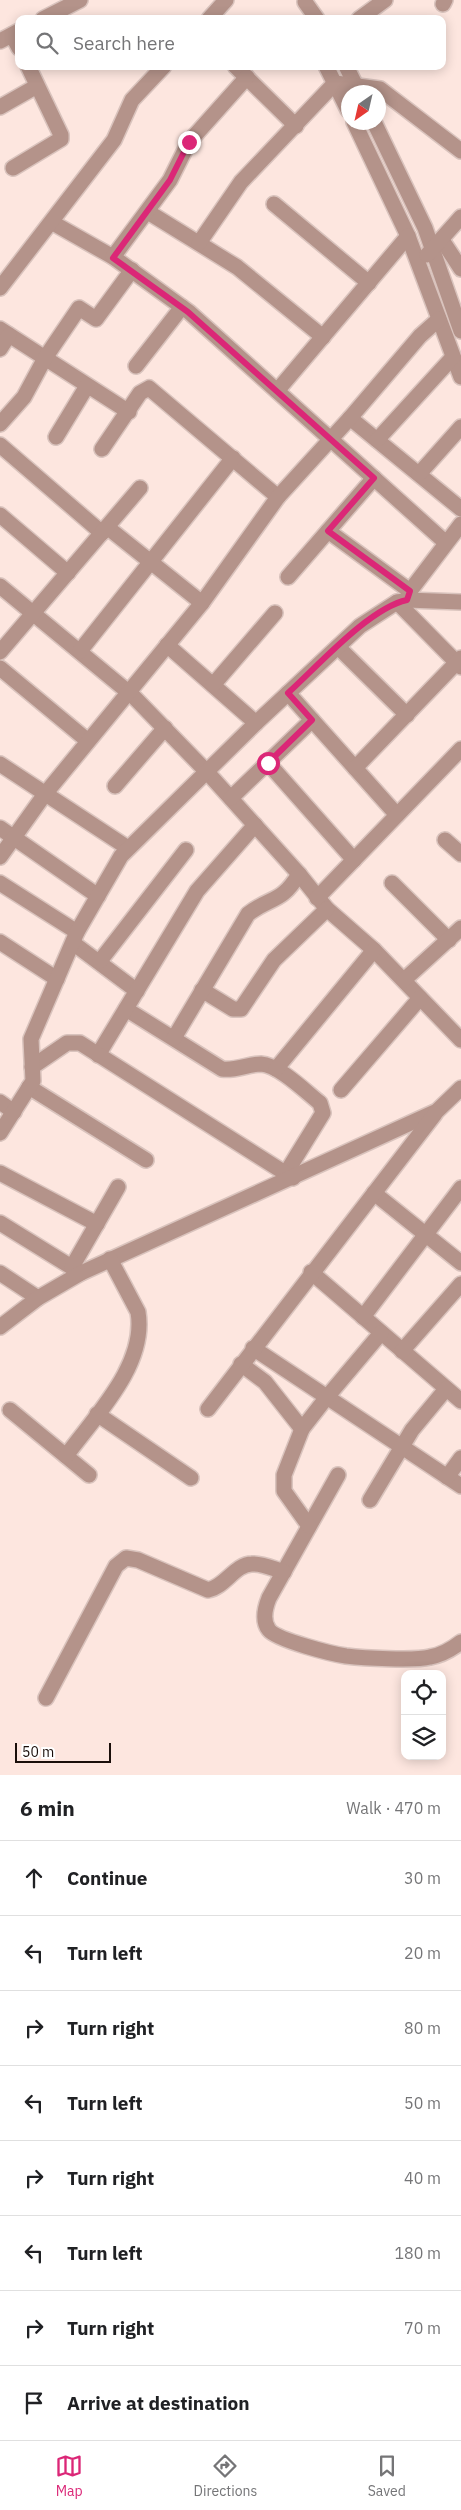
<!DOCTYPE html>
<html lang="en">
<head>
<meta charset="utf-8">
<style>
  body { margin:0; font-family:"IBM Plex Sans",sans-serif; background:#f6f6f6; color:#202124 }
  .controls { position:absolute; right:15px; bottom:15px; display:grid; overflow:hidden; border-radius:10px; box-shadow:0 2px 12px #0003 }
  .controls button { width:45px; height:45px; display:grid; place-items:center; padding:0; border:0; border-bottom:1px solid #e0e0e0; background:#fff; color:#202124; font:25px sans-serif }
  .compass { position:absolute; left:341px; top:85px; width:45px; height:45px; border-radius:50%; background:#fff; box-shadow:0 2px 12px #0003; rotate:214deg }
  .scale { position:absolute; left:15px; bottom:12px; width:96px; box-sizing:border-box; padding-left:5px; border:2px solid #1a0e0a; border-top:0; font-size:14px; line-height:18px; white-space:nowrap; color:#1a0e0a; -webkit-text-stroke:4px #fff; paint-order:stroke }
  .stop { position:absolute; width:15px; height:15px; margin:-11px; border:4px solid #db2777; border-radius:50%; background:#fff }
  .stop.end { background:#db2777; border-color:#fff; box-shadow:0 1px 5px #0008 }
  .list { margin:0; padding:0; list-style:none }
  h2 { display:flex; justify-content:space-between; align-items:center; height:65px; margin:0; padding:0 20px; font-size:21px }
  h2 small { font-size:16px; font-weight:400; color:#757577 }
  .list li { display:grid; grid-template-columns:32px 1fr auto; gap:15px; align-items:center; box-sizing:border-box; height:75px; padding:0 20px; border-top:1px solid #e0e0e0 }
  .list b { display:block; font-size:19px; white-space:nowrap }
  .list em { font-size:16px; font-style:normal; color:#757577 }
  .icon { flex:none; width:28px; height:28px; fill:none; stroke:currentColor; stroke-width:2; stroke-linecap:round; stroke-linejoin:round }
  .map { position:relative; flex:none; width:461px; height:1775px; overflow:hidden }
  .search { position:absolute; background:#fff; box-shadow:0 2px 12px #0003; left:15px; right:15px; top:15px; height:55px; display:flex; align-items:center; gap:12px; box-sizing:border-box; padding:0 18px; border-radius:10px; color:#757577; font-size:19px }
  .sheet { height:665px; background:#fff }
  nav { display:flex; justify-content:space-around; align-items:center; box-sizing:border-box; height:70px; border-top:1px solid #e0e0e0; background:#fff; font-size:14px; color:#757577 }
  nav a { display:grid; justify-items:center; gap:2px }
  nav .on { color:#db2777 }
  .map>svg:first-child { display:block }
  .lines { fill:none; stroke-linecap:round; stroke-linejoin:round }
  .minor-casing { stroke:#d9c3bd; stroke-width:18 }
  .minor { stroke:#b4938a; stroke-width:15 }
  .route { stroke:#db2777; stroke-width:6 }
</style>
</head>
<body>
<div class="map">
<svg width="461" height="1775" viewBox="0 0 461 1775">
  <rect width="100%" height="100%" fill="#fde6df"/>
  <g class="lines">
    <g class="minor-casing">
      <g id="minor">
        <path d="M305,2L317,19"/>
        <path d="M443,4L445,0"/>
        <path d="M43,19L80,0"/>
        <path d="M209,19L226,0"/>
        <path d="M359,19L385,0"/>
        <path d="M12,35L19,48"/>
        <path d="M0,41L19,31"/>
        <path d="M235,66L296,126"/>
        <path d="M326,66L348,110"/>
        <path d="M346,66L359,92"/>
        <path d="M0,107L37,86"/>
        <path d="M354,122L408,236L461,377"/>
        <path d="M374,122L425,228L461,331"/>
        <path d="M13,168L61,139V135L28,66"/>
        <path d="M274,204L369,283"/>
        <path d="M148,212L237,267L323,337"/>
        <path d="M53,223L113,257L189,312L445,542"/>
        <path d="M442,240L461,269"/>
        <path d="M199,243L241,182L335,83L380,89L461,151"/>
        <path d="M427,255L461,217"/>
        <path d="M113,257L170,180L189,142L247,77"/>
        <path d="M0,288L114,140L132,100L164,66"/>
        <path d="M0,329L129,412"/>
        <path d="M0,349L9,335"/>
        <path d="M136,366L182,307"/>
        <path d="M277,391L408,236"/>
        <path d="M350,418L461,509"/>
        <path d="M0,424L24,397L45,358L79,308L96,319L132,270"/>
        <path d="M56,437L87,386"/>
        <path d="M377,440L453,357"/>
        <path d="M0,445L102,533"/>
        <path d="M102,449L140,393L149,388L278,497"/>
        <path d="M419,474L461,427"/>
        <path d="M0,515L68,573"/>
        <path d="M107,527L202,603"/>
        <path d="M328,531L410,591"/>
        <path d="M288,577L374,478"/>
        <path d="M0,586L133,696L207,772L299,874L327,909L374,950L461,1040"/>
        <path d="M407,599L410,591L461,524"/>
        <path d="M397,602L461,667"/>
        <path d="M167,645L256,723"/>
        <path d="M338,647L407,715"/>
        <path d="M80,651L233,458"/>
        <path d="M0,652L140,488"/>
        <path d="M0,668L88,741"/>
        <path d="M213,685L275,613"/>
        <path d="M288,693L397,815"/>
        <path d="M268,763L354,860"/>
        <path d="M0,764L128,848"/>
        <path d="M355,768L461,658"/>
        <path d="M115,786L165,728"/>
        <path d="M231,798L312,720"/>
        <path d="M0,828L98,896"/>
        <path d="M445,840L461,854"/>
        <path d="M0,857L45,794L202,603L278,497L350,418L420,336L439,319"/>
        <path d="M0,883L77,932"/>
        <path d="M392,883L449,940"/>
        <path d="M317,898L461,749"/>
        <path d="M0,942L57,979"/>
        <path d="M73,943L137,991"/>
        <path d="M100,961L186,850"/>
        <path d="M404,980L461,928"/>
        <path d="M202,990L233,1009H241L274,960L327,909"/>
        <path d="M126,1009L222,1069C236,1071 248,1064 261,1064C279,1065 306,1092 320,1103L323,1113L286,1173"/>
        <path d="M174,1038L248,914C271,896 281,904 299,874"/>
        <path d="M98,1055L197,891L255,825"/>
        <path d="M32,1067L67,1043H80L293,1178"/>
        <path d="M276,1069L374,950"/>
        <path d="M29,1087L146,1160"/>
        <path d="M341,1090L420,998"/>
        <path d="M0,1102L14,1112"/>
        <path d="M0,1133L33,1081L31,1039L77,932L121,856L256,723L360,626L397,602L407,600L461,602"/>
        <path d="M0,1173L97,1224"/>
        <path d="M374,1193L461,1263"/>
        <path d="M0,1223L81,1273"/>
        <path d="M72,1267L118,1187"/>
        <path d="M311,1272L461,1401"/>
        <path d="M0,1273L38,1298"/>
        <path d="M363,1317L461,1188"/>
        <path d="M0,1327L38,1298L81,1273L437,1111L461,1088"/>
        <path d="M253,1348L461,1486"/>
        <path d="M402,1351L461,1284"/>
        <path d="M241,1364L265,1382L302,1429"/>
        <path d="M208,1409L435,1114"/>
        <path d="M10,1410L89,1475"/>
        <path d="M97,1414L191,1478"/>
        <path d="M66,1456C95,1416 147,1365 138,1312L110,1259"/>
        <path d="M338,1475L269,1598C265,1608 262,1621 269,1630C277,1640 332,1654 346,1656C363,1658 414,1661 430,1657C442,1655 452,1649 461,1642"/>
        <path d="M447,1477L461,1458"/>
        <path d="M370,1500L412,1430L446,1389"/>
        <path d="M309,1526L284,1491V1475L302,1429L327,1397L381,1333"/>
        <path d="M46,1698L116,1566L126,1558L138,1560L208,1590C225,1587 235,1564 252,1564C262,1563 274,1569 284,1572"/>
      </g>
    </g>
    <use href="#minor" class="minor"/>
  </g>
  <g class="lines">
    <path class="route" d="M189,142L170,180L113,258L188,312L374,478L328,531L410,591L407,600C369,608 317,667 288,693L312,720L268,763"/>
  </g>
</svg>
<div class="controls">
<button><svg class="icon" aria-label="locate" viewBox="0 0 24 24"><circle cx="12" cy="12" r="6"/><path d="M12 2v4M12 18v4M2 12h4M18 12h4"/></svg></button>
<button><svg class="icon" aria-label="layers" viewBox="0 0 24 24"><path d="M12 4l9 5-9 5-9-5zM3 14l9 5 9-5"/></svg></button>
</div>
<svg class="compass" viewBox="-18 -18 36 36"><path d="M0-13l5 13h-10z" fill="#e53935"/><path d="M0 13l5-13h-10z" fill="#757577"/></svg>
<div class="scale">50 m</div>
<div class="stop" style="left:268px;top:763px"></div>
<div class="stop end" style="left:189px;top:142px"></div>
<div class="search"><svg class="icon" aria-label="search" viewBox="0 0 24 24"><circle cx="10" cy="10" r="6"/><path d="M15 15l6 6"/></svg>Search here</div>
</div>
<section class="sheet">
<h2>6 min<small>Walk · 470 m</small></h2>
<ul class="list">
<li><svg class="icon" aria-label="ahead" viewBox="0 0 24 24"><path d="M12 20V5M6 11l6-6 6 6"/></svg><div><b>Continue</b></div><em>30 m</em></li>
<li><svg class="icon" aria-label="left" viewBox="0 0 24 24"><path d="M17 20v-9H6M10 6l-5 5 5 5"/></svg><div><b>Turn left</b></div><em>20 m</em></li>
<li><svg class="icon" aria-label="right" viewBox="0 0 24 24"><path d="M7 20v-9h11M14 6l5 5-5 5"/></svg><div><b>Turn right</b></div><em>80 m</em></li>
<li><svg class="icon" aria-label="left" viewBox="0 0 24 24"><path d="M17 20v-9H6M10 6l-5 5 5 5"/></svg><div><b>Turn left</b></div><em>50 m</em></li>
<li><svg class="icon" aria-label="right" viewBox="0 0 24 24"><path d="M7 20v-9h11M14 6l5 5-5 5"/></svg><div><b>Turn right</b></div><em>40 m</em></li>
<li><svg class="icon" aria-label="left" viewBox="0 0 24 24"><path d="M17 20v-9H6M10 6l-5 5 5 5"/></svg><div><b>Turn left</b></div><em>180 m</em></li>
<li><svg class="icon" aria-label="right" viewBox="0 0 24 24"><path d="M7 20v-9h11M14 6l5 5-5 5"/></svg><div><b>Turn right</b></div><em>70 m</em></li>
<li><svg class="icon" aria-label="arrive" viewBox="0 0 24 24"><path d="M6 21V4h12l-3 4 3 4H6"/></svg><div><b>Arrive at destination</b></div></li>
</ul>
</section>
<nav>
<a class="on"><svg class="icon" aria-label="map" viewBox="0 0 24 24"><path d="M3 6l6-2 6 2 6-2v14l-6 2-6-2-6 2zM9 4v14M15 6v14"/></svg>Map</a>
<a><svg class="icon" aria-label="directions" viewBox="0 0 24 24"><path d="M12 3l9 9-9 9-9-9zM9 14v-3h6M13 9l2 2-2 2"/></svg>Directions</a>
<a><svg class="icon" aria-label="saved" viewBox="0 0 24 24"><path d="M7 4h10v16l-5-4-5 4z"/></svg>Saved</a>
</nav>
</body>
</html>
